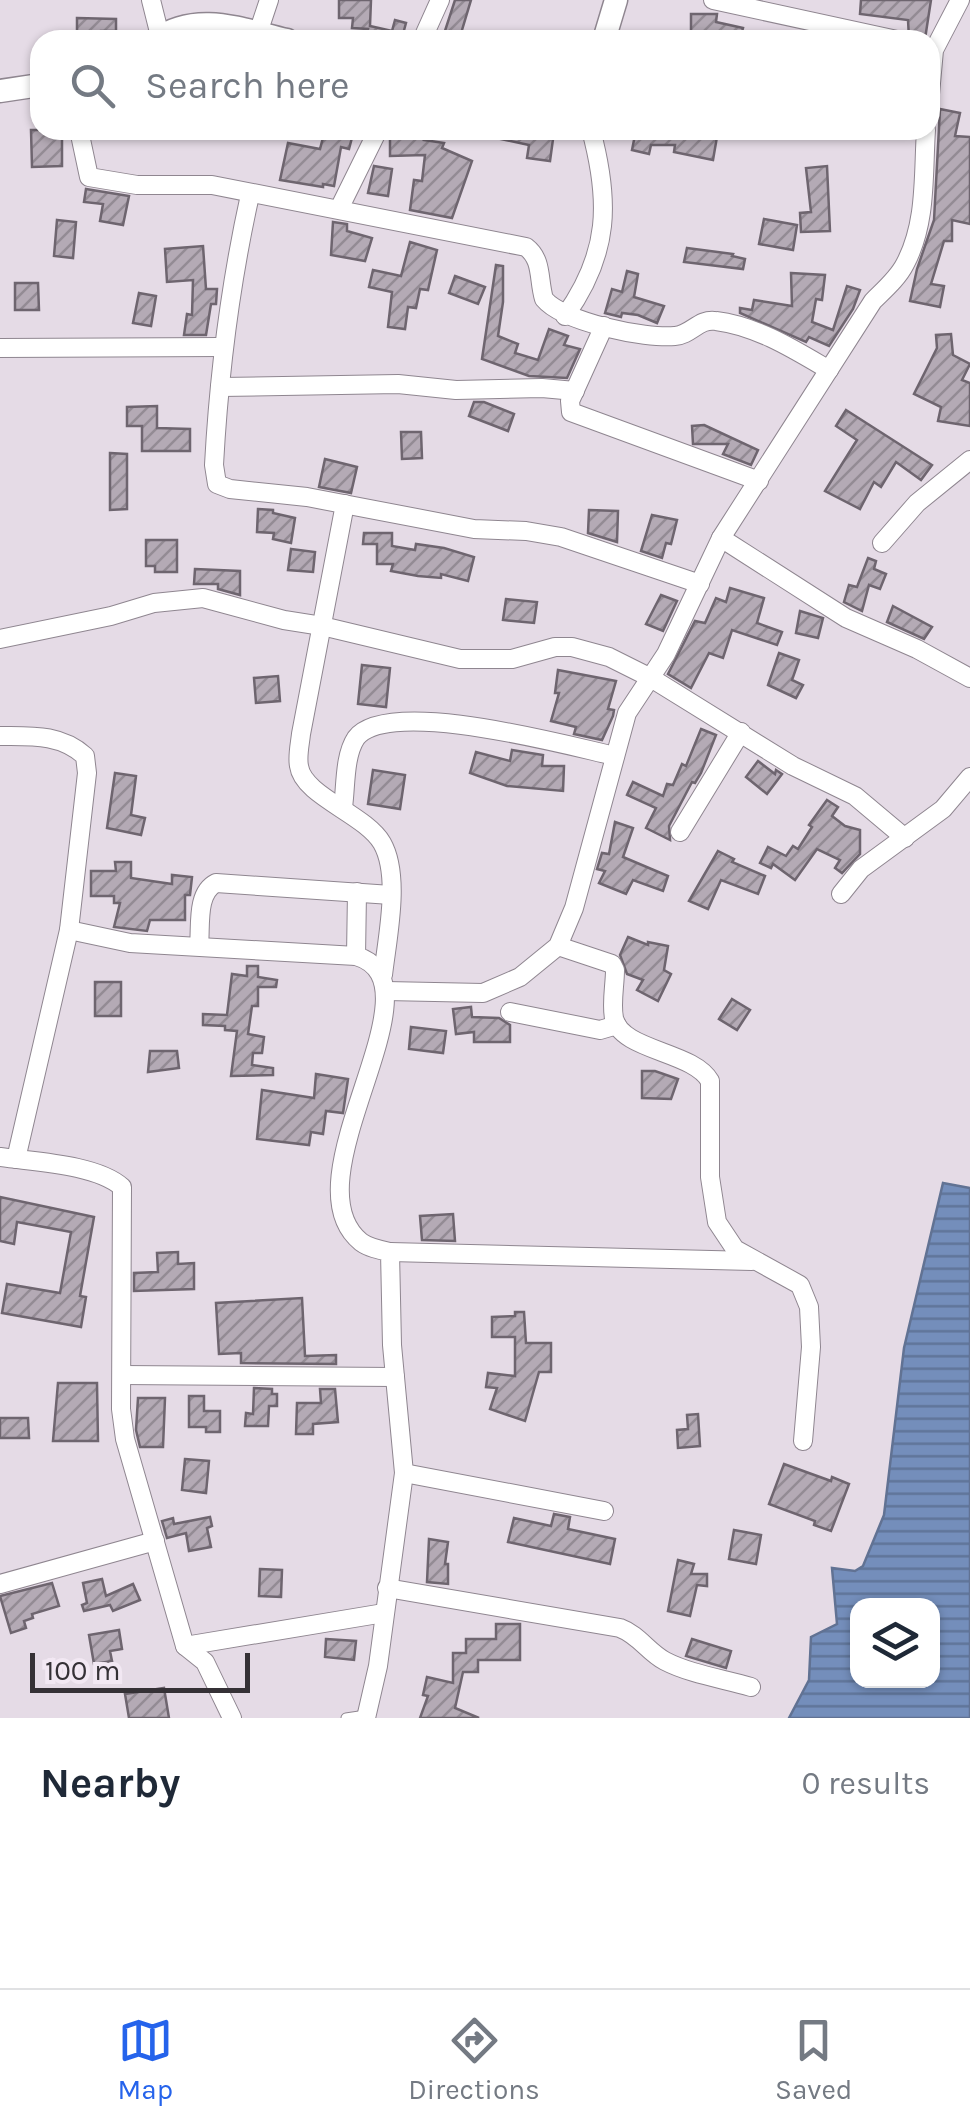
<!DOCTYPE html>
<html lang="en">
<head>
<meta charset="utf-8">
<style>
  body { margin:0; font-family:Karla,sans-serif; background:#f2f2f3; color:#1f2937 }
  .controls { position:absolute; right:30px; bottom:30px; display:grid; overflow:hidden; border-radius:20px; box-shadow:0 2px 8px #0004 }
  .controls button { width:90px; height:90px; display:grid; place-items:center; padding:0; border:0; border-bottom:2px solid #e0e1e3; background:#fff; color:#1f2937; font:50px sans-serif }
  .scale { position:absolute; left:30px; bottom:25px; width:220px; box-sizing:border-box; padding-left:10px; border:5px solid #353136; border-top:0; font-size:28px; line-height:35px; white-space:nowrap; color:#353136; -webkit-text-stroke:8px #f2e8f3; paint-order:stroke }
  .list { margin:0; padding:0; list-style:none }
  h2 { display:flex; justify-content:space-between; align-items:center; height:130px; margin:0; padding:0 40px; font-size:42px }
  h2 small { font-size:32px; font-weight:400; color:#747a83 }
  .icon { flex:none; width:55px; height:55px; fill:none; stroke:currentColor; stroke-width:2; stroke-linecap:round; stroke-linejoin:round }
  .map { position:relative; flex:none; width:970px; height:1718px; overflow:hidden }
  .search { position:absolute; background:#fff; box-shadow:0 2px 8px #0004; left:30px; right:30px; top:30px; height:110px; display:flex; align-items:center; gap:25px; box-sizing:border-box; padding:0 35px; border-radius:30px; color:#747a83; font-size:38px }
  .sheet { height:270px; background:#fff }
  nav { display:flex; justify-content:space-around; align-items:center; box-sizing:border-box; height:140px; border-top:2px solid #e0e1e3; background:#fff; font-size:28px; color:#747a83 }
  nav a { display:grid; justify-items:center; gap:5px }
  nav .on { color:#2563eb }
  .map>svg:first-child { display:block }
  .water { fill:url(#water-rules); stroke:#617293; stroke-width:2.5; fill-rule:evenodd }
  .building { fill:url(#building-hatch); stroke:#6e656f; stroke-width:2.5 }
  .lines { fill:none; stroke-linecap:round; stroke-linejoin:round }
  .service-casing { stroke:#8f8690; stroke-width:11 }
  .minor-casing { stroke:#8f8690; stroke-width:20 }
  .tertiary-casing { stroke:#8f8690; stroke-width:25 }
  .service { stroke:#fff; stroke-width:9 }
  .minor { stroke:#fff; stroke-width:18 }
  .tertiary { stroke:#fff; stroke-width:22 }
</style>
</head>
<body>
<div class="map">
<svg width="970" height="1718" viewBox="0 0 970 1718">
  <defs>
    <pattern id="water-rules" width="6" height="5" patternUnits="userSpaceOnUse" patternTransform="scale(2.5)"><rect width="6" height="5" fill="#748ebb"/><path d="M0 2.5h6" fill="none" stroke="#607599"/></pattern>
    <pattern id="building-hatch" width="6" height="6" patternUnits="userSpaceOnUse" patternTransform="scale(2.5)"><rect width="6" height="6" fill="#b4aab5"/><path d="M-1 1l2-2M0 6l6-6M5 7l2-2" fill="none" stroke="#938b94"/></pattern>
  </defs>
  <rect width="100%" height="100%" fill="#e5dbe6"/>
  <path class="water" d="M943,1183L970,1188V1718H789L809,1680L811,1637L837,1624L832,1568L855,1571L863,1566L884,1515L904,1348ZM858,1606H932V1680H858Z"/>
  <g class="building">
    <path d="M339,0H371L370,26L392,31L395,20L406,23L403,34L410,35V40H365L368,29L352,28L353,18H339Z"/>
    <path d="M455,0H471L459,40H442Z"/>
    <path d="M861,0H931L925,39L909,38L908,20L860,14Z"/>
    <path d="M691,14H717L716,22L743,28L740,40H691Z"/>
    <path d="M77,18L116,19V31H101V40H77Z"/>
    <path d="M940,109L960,113L955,136L970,137V224L952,220V241H944L931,284L944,286L940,307L910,301L917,269L934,220Z"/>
    <path d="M31,130H62V166L32,167Z"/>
    <path d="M325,130H354L349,149L341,147L334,186L323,184V187L280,180L288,143L320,149Z"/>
    <path d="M390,130H428L424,140L444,143L442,148L472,161L452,218L410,210L414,180L422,181L425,155L390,156Z"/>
    <path d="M483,130L554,132L550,161L527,158L529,145L482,135Z"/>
    <path d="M636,130L718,131L713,160L674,152L675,145H651L649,154L632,150Z"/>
    <path d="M374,166L392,169L388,196L368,193Z"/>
    <path d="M827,166L830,231L801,232L800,213L811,212L806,168Z"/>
    <path d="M86,189L129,196L123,225L100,221L103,204L84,202Z"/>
    <path d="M764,219L797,225L793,250L759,244Z"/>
    <path d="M57,220L76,222L73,258L54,256Z"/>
    <path d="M333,222L347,224V231L372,238L365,261L331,255Z"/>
    <path d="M410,242L437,250L428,290L420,289L416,308L408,307L405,329L388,327L392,292L369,287L373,270L401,276Z"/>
    <path d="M203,246L206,289H217L216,304H211L206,335H184L187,314L192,315L193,280L167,282L165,249Z"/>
    <path d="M687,248L733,254L732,256L745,259L743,269L684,262Z"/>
    <path d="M496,265L503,266V302L498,336L518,344L515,353L538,360L549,329L568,336L564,345L580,349L567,378L529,376L482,359Z"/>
    <path d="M627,271L638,274L634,297L664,306L657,323L638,315L622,313L621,317L605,313L612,289L622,292Z"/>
    <path d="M791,273L825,275L822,300L816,299L812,322L833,330L847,286L860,290L853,309L829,346L809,337L806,342L740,313V308L752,310L754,300L792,306Z"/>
    <path d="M455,276L485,287L478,304L449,293Z"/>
    <path d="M15,283H38L39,310H15Z"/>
    <path d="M139,293L156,296L151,326L133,323Z"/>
    <path d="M951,334L953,355L970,364L962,380L970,383V426L938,421L941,407L914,394L937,348L936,335Z"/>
    <path d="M474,402H484L514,414L508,431L469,416Z"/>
    <path d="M157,406V428L190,429V451H142V426H127V407Z"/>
    <path d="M846,410L932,465L921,480L896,462L881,487L874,482L860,509L825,491L857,440L836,426Z"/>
    <path d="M704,425L758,450L751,465L723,454L728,444H693L692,426Z"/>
    <path d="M401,432H421L422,458L402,459Z"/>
    <path d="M110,453L127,454V509L110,510Z"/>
    <path d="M325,459L357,467L351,493L319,487Z"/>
    <path d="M258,509L273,510V513L295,518L291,543L273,539L274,533L257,532Z"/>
    <path d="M589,510L618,511L617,542L588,533Z"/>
    <path d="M652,515L677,520L671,544L666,543L662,558L641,551Z"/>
    <path d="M364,533H392V546L415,550L416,544L444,548L474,557L468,581L441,574V578L418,576L391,571L393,564H377V544H363Z"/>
    <path d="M146,540H177V572H155V566H146Z"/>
    <path d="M291,549L315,552L313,572L288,570Z"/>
    <path d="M868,558L876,561L874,569L886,574L880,589L869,585L862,611L844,602L849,585L857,587Z"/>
    <path d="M195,569L240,571V595L218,589V584H194Z"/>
    <path d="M730,588L764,598L757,623L782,632L777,645L732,630L723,658L709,653L691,688L668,674L695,621L705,623L716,598L726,602Z"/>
    <path d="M661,595L677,601L663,631L646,624Z"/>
    <path d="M506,599L537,602L534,623L503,620Z"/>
    <path d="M893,606L932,627L924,639L887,622Z"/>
    <path d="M800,611L823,618L818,638L796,633Z"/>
    <path d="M779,653L799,660L792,680L803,685L796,698L768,685Z"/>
    <path d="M362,665L390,668L386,707L358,704Z"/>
    <path d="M558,670L616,681L608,709L614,710L613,716L602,740L574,734L576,727L551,721L559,693H555Z"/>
    <path d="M278,676L280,701L256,703L254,678Z"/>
    <path d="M701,729L716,735L701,773L695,783L692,782L669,826L670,840L646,828L656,808L627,795L633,782L663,796L667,784L673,785L682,764L686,766Z"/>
    <path d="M512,750L543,755L542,766H564L563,791L507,786L470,773L476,752L510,761Z"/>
    <path d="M758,761L775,774L776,770L782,774L767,794L746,777Z"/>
    <path d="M373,770L405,775L400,809L368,804Z"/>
    <path d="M115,773L136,776L131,815L145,818L141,835L107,828Z"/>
    <path d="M827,800L838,807L832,816L845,826L860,830V854L842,873L835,868L840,860L817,849L795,880L773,864L771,868L760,863L768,847L786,856L793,846L798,849L812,827L809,825Z"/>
    <path d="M615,822L633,828L623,857L668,876L663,891L633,880L626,894L599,883L605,871L597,869L602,853L609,854Z"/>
    <path d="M718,851L734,859L732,862L765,876L758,894L721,880L708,909L689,901Z"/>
    <path d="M115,862H131V878L172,884V875L192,877L190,895H185V920H150L147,931L114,927L120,903H114V896H91V871H116Z"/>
    <path d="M628,937L648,945V942L668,946L664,970L671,974L658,1001L637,990L643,980L627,974L620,955Z"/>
    <path d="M247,966H258V977L277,980L276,987H258V1006H252L248,1034L264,1037L262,1053H253L252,1065L273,1068V1075L231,1076L237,1031L225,1030V1026L203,1025V1014L227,1015L232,974L247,976Z"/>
    <rect x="95" y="982" width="26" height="34"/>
    <path d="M732,999L750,1010L737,1030L719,1019Z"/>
    <path d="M471,1007L472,1017L499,1018L510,1025V1042H474V1032L456,1034L453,1009Z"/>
    <path d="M411,1027L446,1031L443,1053L409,1049Z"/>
    <path d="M150,1051H177L179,1068L148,1072Z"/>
    <path d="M642,1071H655L678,1079L671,1099L642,1098Z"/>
    <path d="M316,1074L348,1079L343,1113L326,1111L323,1134L311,1132L309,1145L257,1139L262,1090L314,1098Z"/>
    <path d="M0,1197L94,1217L80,1296L86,1297L81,1327L2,1313L7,1284L60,1293L71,1232L17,1222L14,1244L0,1241Z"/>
    <path d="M453,1214L455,1241L422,1240L420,1216Z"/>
    <path d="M178,1252V1264L194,1263V1289L134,1291V1273L158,1272L157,1253Z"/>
    <path d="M302,1298L305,1356L336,1355V1364L241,1363V1353L219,1354L216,1303Z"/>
    <path d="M515,1312H524L526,1343H551V1372H539L525,1421L490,1409L497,1388L486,1387L488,1373L515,1376V1337H492V1317L515,1316Z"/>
    <path d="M58,1383H97L98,1441H53Z"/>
    <path d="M254,1388L272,1389V1394H277V1406H269L268,1426H245L246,1413L253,1414Z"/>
    <path d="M320,1389H335L338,1422L313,1424V1434H296L297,1403H321Z"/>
    <path d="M189,1396H204V1411H220V1432H206V1427H189Z"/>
    <path d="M138,1398H165L163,1447H140L136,1430Z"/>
    <path d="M698,1414L700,1446L678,1448L677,1430L688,1429L687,1415Z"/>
    <path d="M0,1418H28L29,1438H0Z"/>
    <path d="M185,1459L209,1461L206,1493L182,1490Z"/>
    <path d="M784,1464L831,1481L832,1477L849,1484L831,1531L814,1525L815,1521L769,1504Z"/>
    <path d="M554,1514L570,1517L568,1529L615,1539L610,1564L508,1542L514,1518L551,1526Z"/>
    <path d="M210,1517L212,1526L207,1528L211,1547L189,1551L186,1533L167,1538L162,1521L173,1518L174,1524Z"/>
    <path d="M734,1530L761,1535L756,1564L729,1559Z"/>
    <path d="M429,1539L448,1542L445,1564H448V1584L427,1582Z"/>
    <path d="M678,1560L694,1564L691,1574H707V1586L697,1585L690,1616L668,1611Z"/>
    <path d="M260,1569L282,1570L281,1597L259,1596Z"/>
    <path d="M102,1579L106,1596L133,1584L140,1600L113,1611L110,1605L84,1611L82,1605L87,1603L83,1583Z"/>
    <path d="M52,1583L59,1606L32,1614L33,1618L24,1621L26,1628L11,1633L0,1596Z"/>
    <path d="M496,1624H520V1660H478V1672H463L455,1708L479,1718H420L428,1696L423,1695L427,1677L453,1683V1653H466V1639H496Z"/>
    <path d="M119,1630L122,1649L110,1651L112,1661L94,1664L89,1635Z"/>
    <path d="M326,1639L356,1641L354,1660L325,1657Z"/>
    <path d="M692,1639L731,1651L726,1668L686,1656Z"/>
    <path d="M164,1688L169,1718H129L125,1694Z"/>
  </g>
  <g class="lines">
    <g class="service-casing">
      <path id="service" d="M346,1718L366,1715"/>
    </g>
    <g class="minor-casing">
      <g id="minor">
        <path d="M151,0L160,36"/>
        <path d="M713,0L897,40"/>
        <path d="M258,33L269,0"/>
        <path d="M422,40L440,0"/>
        <path d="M930,94L934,50L960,0"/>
        <path d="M79,130L89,177L137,185H212L526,247C543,260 538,279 544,299C563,322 645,339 675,336C691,335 699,318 716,321C757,326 795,350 829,370"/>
        <path d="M250,195C230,285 219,373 214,465L217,484L230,489L307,497L474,529L526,531L561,537L700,584"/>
        <path d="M339,209L378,130"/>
        <path d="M565,316C610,253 610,201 591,130"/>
        <path d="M604,326L570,401L571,412L759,481"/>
        <path d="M0,348L222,347"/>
        <path d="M220,387L398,384L456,390L542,388L575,391"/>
        <path d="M345,504L301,734C300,744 297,756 299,766C303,796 365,814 382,843C401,876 387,939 383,975"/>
        <path d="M721,538L846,618L917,649L970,678"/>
        <path d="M882,543L917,503L970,460"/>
        <path d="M0,639L111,616L154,603L203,598L284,620L322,626L460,659H512L555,647H572L609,657L651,678L793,766L855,796L905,838"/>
        <path d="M0,736C32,736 61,734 85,756L87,773L69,930L16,1159"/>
        <path d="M343,807C346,787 344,756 356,738C387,696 569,746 615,756"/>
        <path d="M680,832L741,732"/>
        <path d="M841,894L861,869L943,809L970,777"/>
        <path d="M69,930L130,943L356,956C448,983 284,1180 361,1242C369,1248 380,1250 390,1252L392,1345L404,1473L378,1666L366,1718"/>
        <path d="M199,946C201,926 196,893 216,883L391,895"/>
        <path d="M558,946L612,964L615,970C615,985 611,1003 614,1018C621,1051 693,1051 710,1081V1177L717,1222L735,1249L800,1285L809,1307L811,1347L803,1441"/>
        <path d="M356,956L357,892"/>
        <path d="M386,991L483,993L520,977L558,946L574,908L627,713L666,654L721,538L873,301C884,290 898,278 905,264C927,223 923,174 926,130"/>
        <path d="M510,1012L600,1030L617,1025"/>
        <path d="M0,1157C34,1162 96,1164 122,1187L121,1409L125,1439L185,1646L205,1662L232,1718"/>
        <path d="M390,1252L752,1261"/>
        <path d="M122,1375L395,1377"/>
        <path d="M404,1473L604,1511"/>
        <path d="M0,1584L155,1541"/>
        <path d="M387,1588L620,1628C639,1635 648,1652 665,1661C690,1674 724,1679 751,1687"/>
        <path d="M185,1646L384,1613"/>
      </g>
    </g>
    <g class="tertiary-casing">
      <g id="tertiary">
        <path d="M155,40C198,10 242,30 287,40"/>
        <path d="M604,40L616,0"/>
        <path d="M0,91L40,85"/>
      </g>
    </g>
    <use href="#service" class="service"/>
    <use href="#minor" class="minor"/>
    <use href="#tertiary" class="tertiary"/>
  </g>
</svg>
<div class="controls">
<button><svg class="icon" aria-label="layers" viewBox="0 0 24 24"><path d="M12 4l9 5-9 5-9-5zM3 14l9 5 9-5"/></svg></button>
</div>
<div class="scale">100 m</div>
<div class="search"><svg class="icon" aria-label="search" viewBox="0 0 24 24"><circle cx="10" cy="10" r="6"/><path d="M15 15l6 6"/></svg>Search here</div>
</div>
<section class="sheet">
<h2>Nearby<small>0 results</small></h2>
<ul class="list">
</ul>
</section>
<nav>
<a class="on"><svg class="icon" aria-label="map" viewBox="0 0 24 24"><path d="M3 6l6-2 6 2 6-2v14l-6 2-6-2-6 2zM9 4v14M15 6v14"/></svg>Map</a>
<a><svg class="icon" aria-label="directions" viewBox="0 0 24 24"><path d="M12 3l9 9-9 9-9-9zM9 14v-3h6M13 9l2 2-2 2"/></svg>Directions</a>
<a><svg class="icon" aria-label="saved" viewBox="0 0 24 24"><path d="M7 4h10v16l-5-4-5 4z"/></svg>Saved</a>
</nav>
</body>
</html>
